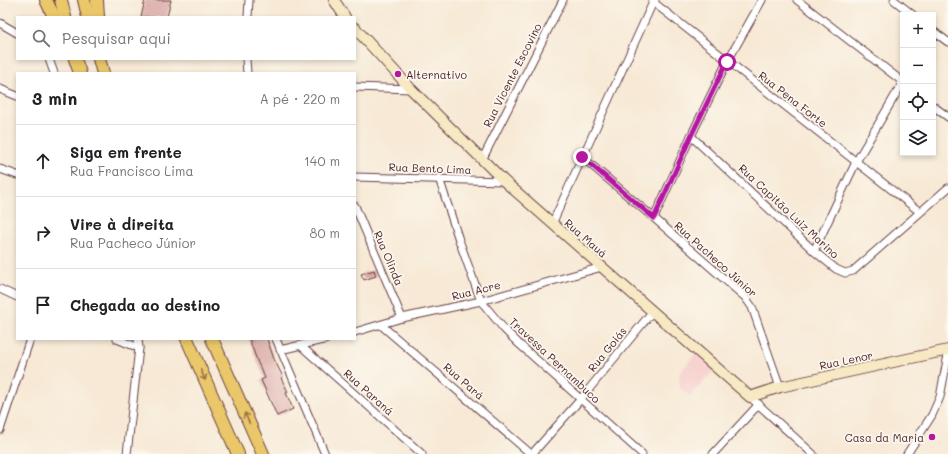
<!DOCTYPE html>
<html lang="pt">
<head>
<meta charset="utf-8">
<style>
  body { margin:0; font-family:Mali,sans-serif; background:#f2f2f2; color:#202124 }
  .controls { position:absolute; right:12px; top:12px; display:grid; overflow:hidden; border-radius:0px; box-shadow:0 2px 6px #0003 }
  .controls button { width:36px; height:36px; display:grid; place-items:center; padding:0; border:0; border-bottom:1px solid #e0e0e0; background:#fff; color:#202124; font:20px sans-serif }
  .stop { position:absolute; width:12px; height:12px; margin:-9px; border:3px solid #b5179e; border-radius:50%; background:#fff }
  .stop.end { background:#b5179e; border-color:#fff; box-shadow:0 1px 4px #0008 }
  .list { margin:0; padding:0; list-style:none }
  h2 { display:flex; justify-content:space-between; align-items:center; height:52px; margin:0; padding:0 16px; font-size:17px }
  h2 small { font-size:13px; font-weight:400; color:#757577 }
  .list li { display:grid; grid-template-columns:26px 1fr auto; gap:12px; align-items:center; box-sizing:border-box; height:72px; padding:0 16px; border-top:1px solid #e0e0e0 }
  .list b { display:block; font-size:15px; white-space:nowrap }
  .list p { margin:0; font-size:13px; white-space:nowrap; color:#757577 }
  .list em { font-size:13px; font-style:normal; color:#757577 }
  .icon { flex:none; width:22px; height:22px; fill:none; stroke:currentColor; stroke-width:2; stroke-linecap:round; stroke-linejoin:round }
  .map { position:relative; flex:none; width:948px; height:454px; overflow:hidden }
  .search { position:absolute; background:#fff; box-shadow:0 2px 6px #0003; left:16px; top:16px; width:340px; height:44px; display:flex; align-items:center; gap:10px; box-sizing:border-box; padding:0 14px; border-radius:0px; color:#757577; font-size:15px }
  .panel { position:absolute; background:#fff; box-shadow:0 2px 6px #0003; left:16px; top:72px; width:340px; height:268px; border-radius:0px }
  .map>svg:first-child { display:block }
  .built { fill:#f7d0ce }
  .building { fill:#daa7a5 }
  .lines { fill:none; stroke-linecap:round; stroke-linejoin:round }
  .street-casing { stroke:#643d44; stroke-width:9 }
  .secondary-casing { stroke:#643d44; stroke-width:12 }
  .highway-casing { stroke:#643d44; stroke-width:14 }
  .street { stroke:#fff; stroke-width:7 }
  .secondary { stroke:#f7e9c3; stroke-width:10 }
  .highway { stroke:#eac769; stroke-width:12 }
  .oneway { stroke:#9a734a }
  .route { stroke:#b5179e; stroke-width:5 }
  .poi-dot { fill:#b5179e; stroke:#fbf7ec; stroke-width:1.5 }
  .labels { text-anchor:middle; dominant-baseline:central; stroke-width:3.5; stroke-linejoin:round; paint-order:stroke }
  .poi-label { font-size:11px; fill:#4a1f2b; stroke:#fbf7ec; text-anchor:start }
  .street-label { font-size:11px; fill:#4a1f2b; stroke:#fbf7ec }
</style>
</head>
<body>
<div class="map">
<svg width="948" height="454" viewBox="0 0 948 454">
  <rect width="100%" height="100%" fill="#fbf7ec"/>
  <filter id="ink" filterUnits="userSpaceOnUse"><feTurbulence type="fractalNoise" baseFrequency=".025" numOctaves="2"/><feDisplacementMap in="SourceGraphic" scale="8" xChannelSelector="R" yChannelSelector="G"/><feConvolveMatrix kernelMatrix="1 2 1 2 8 2 1 2 1" color-interpolation-filters="sRGB"/></filter>
  <filter id="wash" filterUnits="userSpaceOnUse"><feTurbulence type="fractalNoise" baseFrequency=".012" numOctaves="4" result="noise"/><feDisplacementMap in="SourceGraphic" scale="16" xChannelSelector="R" yChannelSelector="G"/><feGaussianBlur stdDeviation="0.9" result="paint"/><feColorMatrix in="noise" values="0 0 0 0 0 0 0 0 0 0 0 0 0 0 0 0 0 1.4 0 .05"/><feComposite in="paint" operator="in"/></filter>
  <g filter="url(#wash)">
    <rect width="100%" height="100%" fill="#f7e9d5"/>
    <path class="built" d="M697,352L715,369L690,396L680,388L679,374Z"/>
    <g id="blocks">
      <g class="building">
        <path d="M145,0H171L167,17H141Z"/>
        <path d="M374,270L376,276L364,280L361,274Z"/>
        <path d="M249,339H267L274,359L283,377L281,378L288,392L286,393L293,409L277,416L261,380L265,378L258,363Z"/>
      </g>
    </g>
  </g>
  <g filter="url(#ink)">
    <use href="#blocks" fill-opacity="0" stroke="#643d44" stroke-width="1"/>
    <g class="lines">
      <g class="street-casing">
        <g id="street">
          <path d="M655,0L653,2L920,212"/>
          <path d="M797,0L903,82"/>
          <path d="M894,0L913,15"/>
          <path d="M248,17L249,0"/>
          <path d="M0,23L17,33"/>
          <path d="M933,31L948,42"/>
          <path d="M49,59L54,73"/>
          <path d="M246,59L247,73"/>
          <path d="M355,87L411,89"/>
          <path d="M0,89L17,96"/>
          <path d="M933,106L948,117"/>
          <path d="M691,136L814,251L836,269L845,273L853,271L948,188"/>
          <path d="M582,157L654,218L745,297L752,307L780,387"/>
          <path d="M482,160L563,0"/>
          <path d="M0,169L17,175"/>
          <path d="M355,177L504,181"/>
          <path d="M439,178L459,240L481,301L504,329L518,343L642,454"/>
          <path d="M355,206L402,318"/>
          <path d="M654,218L691,136L727,62L762,0"/>
          <path d="M552,224L654,0"/>
          <path d="M814,251L856,162L903,82"/>
          <path d="M0,289L17,297"/>
          <path d="M381,325L531,454"/>
          <path d="M355,332L402,318L481,301L602,267"/>
          <path d="M117,339L139,348"/>
          <path d="M276,339L325,454"/>
          <path d="M301,346L422,454"/>
          <path d="M280,350L327,339"/>
          <path d="M750,397L813,454"/>
          <path d="M0,430L30,339"/>
          <path d="M127,454L139,348L138,339"/>
          <path d="M532,454L580,400L652,312"/>
          <path d="M713,454L759,404"/>
          <path d="M907,454L932,415L940,397L948,355"/>
        </g>
      </g>
      <g class="secondary-casing">
        <g id="secondary">
          <path d="M334,0L345,17"/>
          <path d="M355,28L411,89L504,181L750,397L780,387L948,350"/>
        </g>
      </g>
      <g class="highway-casing">
        <g id="highway">
          <path d="M46,0L54,17"/>
          <path d="M61,0L65,17"/>
          <path d="M84,0L88,17"/>
          <path d="M97,0L98,17"/>
          <path d="M75,59L80,73"/>
          <path d="M99,59L103,73"/>
          <path d="M187,339L238,454"/>
          <path d="M212,339L263,454"/>
        </g>
      </g>
      <use href="#street" class="street"/>
      <use href="#secondary" class="secondary"/>
      <use href="#highway" class="highway"/>
    </g>
    <defs><path id="oneway-shaft" d="M-6 0H5M1.5-3L5.5 0L1.5 3" fill="none" stroke-width="1.6" stroke-linecap="round" stroke-linejoin="round"/></defs>
    <g class="oneway">
      <use href="#oneway-shaft" transform="translate(203 375) rotate(66)"/>
      <use href="#oneway-shaft" transform="translate(247 418) rotate(-114)"/>
    </g>
  </g>
  <g class="lines" filter="url(#ink)">
    <path class="route" d="M582,157L654,218L691,136L727,62"/>
  </g>
  <g class="poi-dot">
    <circle cx="398" cy="74" r="4"/>
    <circle cx="932" cy="437" r="4"/>
  </g>
  <g class="labels">
    <g class="poi-label">
      <text x="406" y="74">Alternativo</text>
      <text x="924" y="437" text-anchor="end">Casa da Maria</text>
    </g>
    <g class="street-label">
      <text transform="translate(512 75) rotate(-63)">Rua Vicente Escovino</text>
      <text transform="translate(793 99) rotate(38)">Rua Pena Forte</text>
      <text transform="translate(430 168) rotate(2)">Rua Bento Lima</text>
      <text transform="translate(789 211) rotate(43)">Rua Capitão Luiz Marino</text>
      <text transform="translate(586 238) rotate(41)">Rua Mauá</text>
      <text transform="translate(389 258) rotate(67)">Rua Olinda</text>
      <text transform="translate(716 259) rotate(42)">Rua Pacheco Júnior</text>
      <text transform="translate(476 290) rotate(-14)">Rua Acre</text>
      <text transform="translate(607 349) rotate(-51)">Rua Goiás</text>
      <text transform="translate(555 360) rotate(43)">Travessa Pernambuco</text>
      <text transform="translate(846 360) rotate(-12)">Rua Lenor</text>
      <text transform="translate(464 381) rotate(41)">Rua Pará</text>
      <text transform="translate(369 392) rotate(42)">Rua Paraná</text>
    </g>
  </g>
</svg>
<div class="controls">
<button>+</button>
<button>−</button>
<button><svg class="icon" aria-label="locate" viewBox="0 0 24 24"><circle cx="12" cy="12" r="6"/><path d="M12 2v4M12 18v4M2 12h4M18 12h4"/></svg></button>
<button><svg class="icon" aria-label="layers" viewBox="0 0 24 24"><path d="M12 4l9 5-9 5-9-5zM3 14l9 5 9-5"/></svg></button>
</div>
<div class="stop" style="left:727px;top:62px"></div>
<div class="stop end" style="left:582px;top:157px"></div>
<div class="search"><svg class="icon" aria-label="search" viewBox="0 0 24 24"><circle cx="10" cy="10" r="6"/><path d="M15 15l6 6"/></svg>Pesquisar aqui</div>
<section class="panel">
<h2>3 min<small>A pé · 220 m</small></h2>
<ul class="list">
<li><svg class="icon" aria-label="ahead" viewBox="0 0 24 24"><path d="M12 20V5M6 11l6-6 6 6"/></svg><div><b>Siga em frente</b><p>Rua Francisco Lima</p></div><em>140 m</em></li>
<li><svg class="icon" aria-label="right" viewBox="0 0 24 24"><path d="M7 20v-9h11M14 6l5 5-5 5"/></svg><div><b>Vire à direita</b><p>Rua Pacheco Júnior</p></div><em>80 m</em></li>
<li><svg class="icon" aria-label="arrive" viewBox="0 0 24 24"><path d="M6 21V4h12l-3 4 3 4H6"/></svg><div><b>Chegada ao destino</b></div></li>
</ul>
</section>
</div>
</body>
</html>
